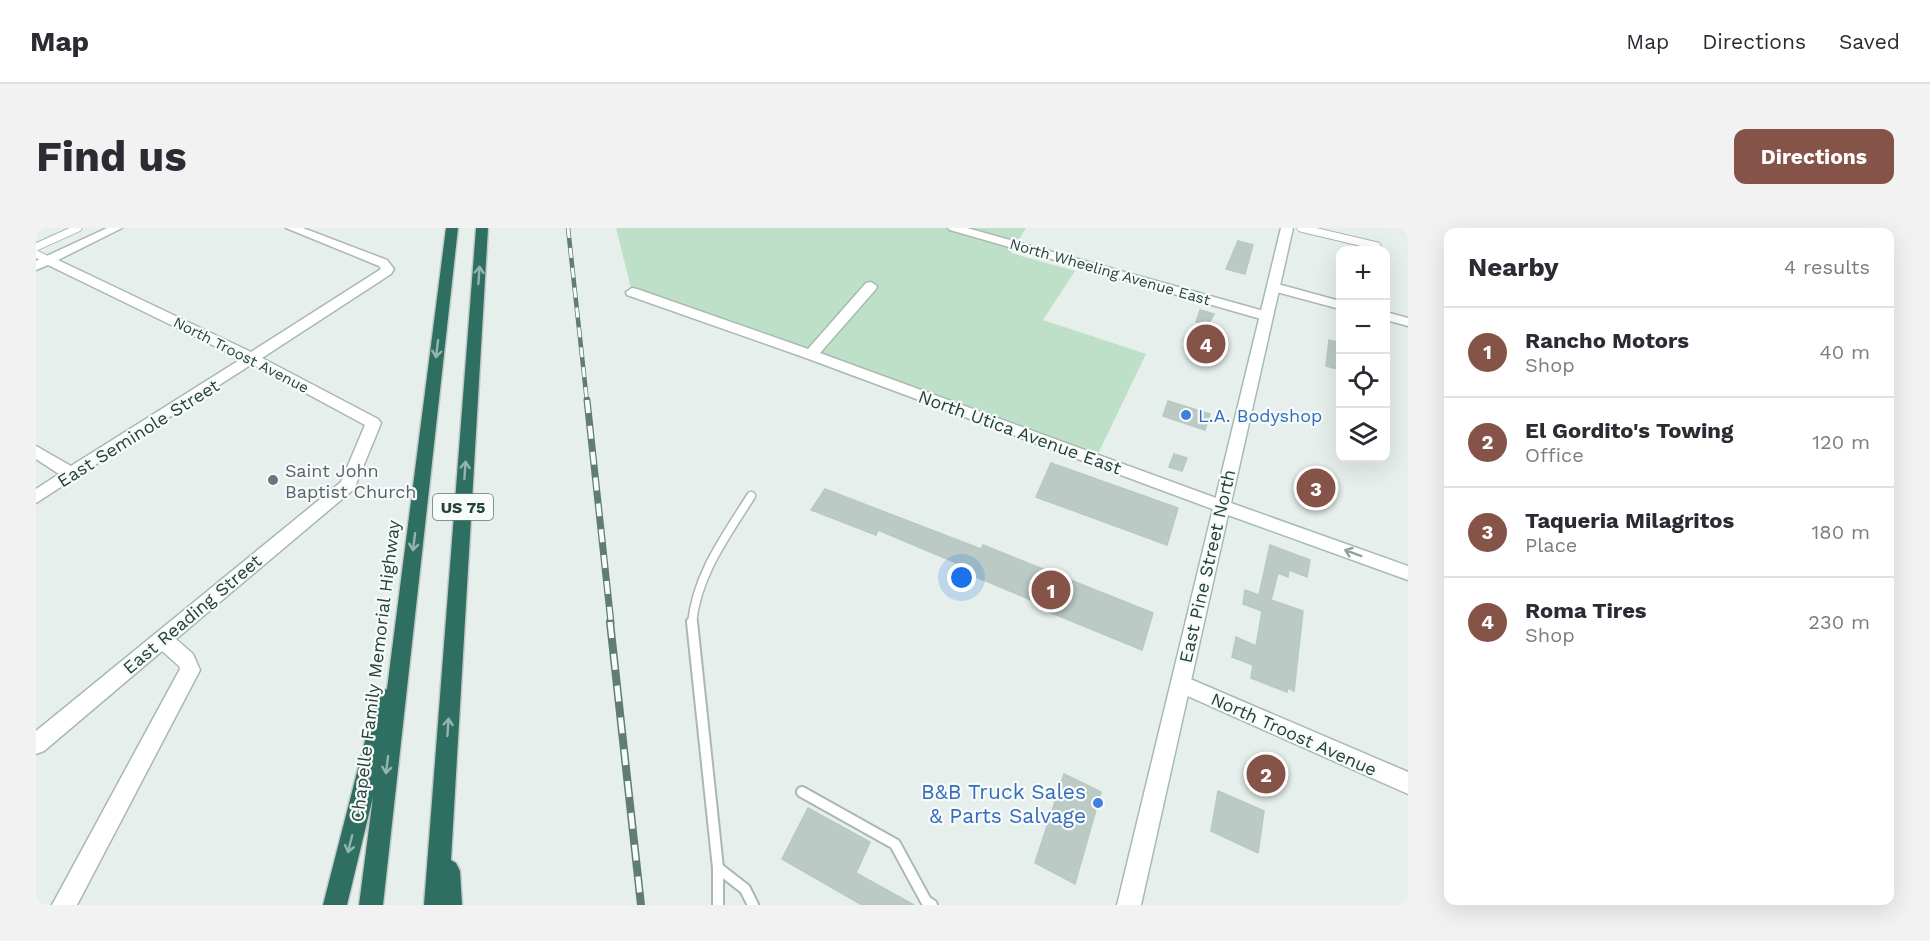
<!DOCTYPE html>
<html lang="en">
<head>
<meta charset="utf-8">
<style>
  body { margin:0; font-family:"Work Sans",sans-serif; background:#f2f2f3; color:#2b2b33 }
  .controls { position:absolute; right:18px; top:18px; display:grid; overflow:hidden; border-radius:12px; box-shadow:0 6px 24px #0002 }
  .controls button { width:54px; height:54px; display:grid; place-items:center; padding:0; border:0; border-bottom:2px solid #e1e1e2; background:#fff; color:#2b2b33; font:30px sans-serif }
  .you { position:absolute; left:926px; top:350px; width:21px; height:21px; margin:-15px; border:4px solid #fff; border-radius:50%; background:#1a73e8; box-shadow:0 0 0 9px #1a73e833 }
  .badge { display:grid; place-items:center; width:39px; height:39px; border-radius:50%; background:#855347; color:#fff; font-size:20px; font-weight:700 }
  .pin { position:absolute; translate:-50% -50%; border:3px solid #fff; box-shadow:0 2px 6px #0006 }
  .list { margin:0; padding:0; list-style:none }
  h2 { display:flex; justify-content:space-between; align-items:center; height:78px; margin:0; padding:0 24px; font-size:26px }
  h2 small { font-size:20px; font-weight:400; color:#7c7c81 }
  .list li { display:grid; grid-template-columns:39px 1fr auto; gap:18px; align-items:center; box-sizing:border-box; height:90px; padding:0 24px; border-top:2px solid #e1e1e2 }
  .list b { display:block; font-size:22px; white-space:nowrap }
  .list p { margin:0; font-size:20px; white-space:nowrap; color:#7c7c81 }
  .list em { font-size:20px; font-style:normal; color:#7c7c81 }
  .icon { flex:none; width:33px; height:33px; fill:none; stroke:currentColor; stroke-width:2; stroke-linecap:round; stroke-linejoin:round }
  .map { position:relative; flex:none; width:1372px; height:677px; overflow:hidden; border-radius:12px }
  header { display:flex; align-items:center; gap:36px; box-sizing:border-box; height:84px; padding:0 30px; background:#fff; border-bottom:2px solid #e1e1e2 }
  header strong { font-size:28px }
  nav { display:flex; gap:33px; margin-inline-start:auto; font-size:21px }
  .intro { display:flex; align-items:center; justify-content:space-between; box-sizing:border-box; height:144px; padding:0 36px }
  h1 { margin:0; font-size:42px }
  .button { padding:15px 27px; border-radius:12px; background:#855347; color:#fff; font-size:21px; font-weight:700 }
  main { display:flex; gap:36px; padding:0 36px }
  aside { flex:1; background:#fff; border-radius:12px; box-shadow:0 6px 24px #0002 }
  .map>svg:first-child { display:block }
  .green { fill:#bfe0c8 }
  .building { fill:#bbcac4; stroke:#b8c9c2; stroke-width:1.5 }
  .lines { fill:none; stroke-linecap:round; stroke-linejoin:round }
  .service-far2-casing { stroke:#a8b8b2; stroke-width:9 }
  .service-far1-casing { stroke:#a8b8b2; stroke-width:11 }
  .service-casing { stroke:#a8b8b2; stroke-width:14 }
  .minor-casing { stroke:#a8b8b2; stroke-width:3 }
  .secondary-casing { stroke:#a4bbb3; stroke-width:3 }
  .motorway-casing { stroke:#c2cac8; stroke-width:3 }
  .service-far2 { stroke:#fff; stroke-width:7 }
  .service-far1 { stroke:#fff; stroke-width:8 }
  .service { stroke:#fff; stroke-width:10 }
  .minor { fill:#fff; fill-rule:evenodd }
  .secondary { fill:#fff; fill-rule:evenodd }
  .motorway { fill:#2f6f62; fill-rule:evenodd }
  .rail-far2-casing { stroke:#5f7d75; stroke-width:4.5 }
  .rail-far1-casing { stroke:#5f7d75; stroke-width:7 }
  .rail-casing { stroke:#5f7d75; stroke-width:8 }
  .rail-far2 { stroke:#f7fbf9; stroke-width:3; stroke-dasharray:10; stroke-linecap:butt }
  .rail-far1 { stroke:#f7fbf9; stroke-width:4.5; stroke-dasharray:13; stroke-linecap:butt }
  .rail { stroke:#f7fbf9; stroke-width:5; stroke-dasharray:16; stroke-linecap:butt }
  .oneway { stroke:#93b5ae }
  .oneway2 { stroke:#92a09c }
  .shop-dot { fill:#3f7fe0; stroke:#f7fbf9; stroke-width:2 }
  .worship-dot { fill:#6b7280; stroke:#f7fbf9; stroke-width:2 }
  .labels { text-anchor:middle; dominant-baseline:central; stroke-width:4.5; stroke-linejoin:round; paint-order:stroke }
  .far-street-label { font-size:15px; fill:#24423a; stroke:#f7fbf9 }
  .shield { fill:#f7fbf9; stroke:#637a73; stroke-width:1.5 }
  .shield-label { font-size:16px; font-weight:bold; fill:#24423a }
  .shop-label { font-size:18px; fill:#366cbe; stroke:#f7fbf9; text-anchor:start }
  .street-label { font-size:18px; fill:#24423a; stroke:#f7fbf9 }
  .worship-label { font-size:18px; fill:#5b616d; stroke:#f7fbf9; text-anchor:start }
  .near-shop-label { font-size:21px; fill:#366cbe; stroke:#f7fbf9; text-anchor:end }
</style>
</head>
<body>
<header>
<strong>Map</strong>
<nav><a>Map</a><a>Directions</a><a>Saved</a></nav>
</header>
<div class="intro"><h1>Find us</h1><a class="button">Directions</a></div>
<main>
<div class="map">
<svg width="1372" height="677" viewBox="0 0 1372 677">
  <rect width="100%" height="100%" fill="#e6efeb"/>
  <path class="green" d="M580,0H990L975,25L1039,43L1007,92L1110,126L1059,232L596,64Z"/>
  <g class="building">
    <path d="M1202,13L1217,17L1209,46L1190,41Z"/>
    <path d="M1164,82L1178,86L1172,97L1160,94Z"/>
    <path d="M1293,112L1305,115V142L1290,138Z"/>
    <path d="M1132,173L1174,186L1169,202L1127,188Z"/>
    <path d="M1138,226L1151,230L1146,243L1133,239Z"/>
    <path d="M1015,235L1142,280L1131,317L1000,269Z"/>
    <path d="M789,261L945,321L947,317L1117,385L1106,422L1006,381L1007,377L933,346L935,341L842,302L840,307L775,282Z"/>
    <path d="M1234,317L1274,332L1271,349L1253,342L1252,349L1242,345L1235,372L1267,383L1258,463L1252,460L1251,464L1215,450L1217,437L1196,429L1200,409L1220,418L1226,383L1207,376L1209,362L1223,367Z"/>
    <path d="M1028,546L1065,564L1039,656L999,635Z"/>
    <path d="M1182,563L1228,583L1222,625L1175,603Z"/>
    <path d="M772,580L834,614L820,645L878,677H826L746,631Z"/>
  </g>
  <g class="lines">
    <g class="service-far2-casing">
      <g id="service-far2">
        <path d="M1265,0L1341,18"/>
        <path d="M0,19L42,0"/>
        <path d="M0,26L12,32"/>
      </g>
    </g>
    <g class="service-far1-casing">
      <path id="service-far1" d="M656,395C661,346 690,308 715,268"/>
    </g>
    <g class="service-casing">
      <g id="service">
        <path d="M656,394L682,640V677"/>
        <path d="M766,564L859,616L890,673L896,677"/>
        <path d="M682,640L709,661L717,677"/>
      </g>
    </g>
    <g class="minor-casing">
      <g id="minor">
        <path d="M71,0H86L22,32L215,124L345,41L343,38L250,0H267L351,32L358,41L355,46L226,130L342,191L345,195L318,261L140,411L157,426L164,442L41,677H16L144,441L143,438L126,423L8,523L0,526V503L305,254L329,197L216,136L0,275V261L23,246L0,231V218L35,238L205,131L12,37L0,42V33Z"/>
        <path d="M912,0H931L1235,85L1237,88L1230,92L1225,91L914,2Z"/>
        <path d="M835,54L841,58L840,61L784,125L1191,274L1193,278L1191,282L1185,284L1179,282L770,130L591,67L590,64L596,60L601,61L772,121L830,55Z"/>
        <path d="M1238,55L1304,73V81L1233,62L1232,59Z"/>
        <path d="M1350,84L1372,90V98L1350,92Z"/>
        <path d="M1145,447L1372,544V566L1138,462L1135,456L1138,450Z"/>
      </g>
    </g>
    <g class="secondary-casing">
      <path id="secondary" d="M1245,0H1257L1195,275L1372,338V352L1192,287L1105,677H1081Z"/>
    </g>
    <g class="motorway-casing">
      <g id="motorway">
        <path d="M410,0H422L347,677H323L337,569L311,677H287L340,470L343,464L351,461Z"/>
        <path d="M440,0H452L415,632L420,635L424,643L426,677H388Z"/>
      </g>
    </g>
    <use href="#service-far2" class="service-far2"/>
    <use href="#service-far1" class="service-far1"/>
    <use href="#service" class="service"/>
    <use href="#minor" class="minor"/>
    <use href="#secondary" class="secondary"/>
    <use href="#motorway" class="motorway"/>
    <g class="rail-far2-casing">
      <path id="rail-far2" d="M532,0L551,174"/>
    </g>
    <g class="rail-far1-casing">
      <path id="rail-far1" d="M551,172L575,395"/>
    </g>
    <g class="rail-casing">
      <path id="rail" d="M574,394L605,677"/>
    </g>
    <use href="#rail-far2" class="rail-far2"/>
    <use href="#rail-far1" class="rail-far1"/>
    <use href="#rail" class="rail"/>
  </g>
  <defs><path id="oneway-shaft" d="M-6 0H5M1.5-3L5.5 0L1.5 3" fill="none" stroke-width="1.6" stroke-linecap="round" stroke-linejoin="round" transform="scale(1.5)"/></defs>
  <g class="oneway">
    <use href="#oneway-shaft" transform="translate(443 47) rotate(-86)"/>
    <use href="#oneway-shaft" transform="translate(401 121) rotate(97)"/>
    <use href="#oneway-shaft" transform="translate(429 242) rotate(-86)"/>
    <use href="#oneway-shaft" transform="translate(378 314) rotate(97)"/>
    <use href="#oneway-shaft" transform="translate(412 499) rotate(-86)"/>
    <use href="#oneway-shaft" transform="translate(351 537) rotate(97)"/>
    <use href="#oneway-shaft" transform="translate(314 616) rotate(104)"/>
  </g>
  <use class="oneway2" href="#oneway-shaft" transform="translate(1317 325) rotate(-160)"/>
  <g class="shop-dot">
    <circle cx="1150" cy="187" r="6"/>
    <circle cx="1062" cy="575" r="6"/>
  </g>
  <circle class="worship-dot" cx="237" cy="252" r="6"/>
  <g class="labels">
    <g class="far-street-label">
      <text transform="translate(1074 44) rotate(16)">North Wheeling Avenue East</text>
      <text transform="translate(205 127) rotate(27)">North Troost Avenue</text>
    </g>
    <rect class="shield" x="397" y="266" width="60" height="26" rx="4.5"/>
    <g class="shield-label">
      <text x="427" y="279">US 75</text>
    </g>
    <g class="shop-label">
      <text x="1162" y="187">L.A. Bodyshop</text>
    </g>
    <g class="street-label">
      <text transform="translate(984 204) rotate(20)">North Utica Avenue East</text>
      <text transform="translate(102 205) rotate(-32)">East Seminole Street</text>
      <text transform="translate(1171 338) rotate(-77)">East Pine Street North</text>
      <text transform="translate(156 386) rotate(-40)">East Reading Street</text>
      <text transform="translate(339 443) rotate(-83)">Chapelle Family Memorial Highway</text>
      <text transform="translate(1258 506) rotate(24)">North Troost Avenue</text>
    </g>
    <g class="worship-label">
      <text x="249" y="242">Saint John<tspan x="249" dy="21">Baptist Church</tspan></text>
    </g>
    <g class="near-shop-label">
      <text x="1050" y="563">B&amp;B Truck Sales<tspan x="1050" dy="24">&amp; Parts Salvage</tspan></text>
    </g>
  </g>
</svg>
<div class="controls">
<button>+</button>
<button>−</button>
<button><svg class="icon" aria-label="locate" viewBox="0 0 24 24"><circle cx="12" cy="12" r="6"/><path d="M12 2v4M12 18v4M2 12h4M18 12h4"/></svg></button>
<button><svg class="icon" aria-label="layers" viewBox="0 0 24 24"><path d="M12 4l9 5-9 5-9-5zM3 14l9 5 9-5"/></svg></button>
</div>
<div class="you"></div>
<div class="pin badge" style="left:1015px;top:362px">1</div>
<div class="pin badge" style="left:1230px;top:546px">2</div>
<div class="pin badge" style="left:1280px;top:260px">3</div>
<div class="pin badge" style="left:1170px;top:116px">4</div>
</div>
<aside>
<h2>Nearby<small>4 results</small></h2>
<ul class="list">
<li><span class="badge">1</span><div><b>Rancho Motors</b><p>Shop</p></div><em>40 m</em></li>
<li><span class="badge">2</span><div><b>El Gordito's Towing</b><p>Office</p></div><em>120 m</em></li>
<li><span class="badge">3</span><div><b>Taqueria Milagritos</b><p>Place</p></div><em>180 m</em></li>
<li><span class="badge">4</span><div><b>Roma Tires</b><p>Shop</p></div><em>230 m</em></li>
</ul>
</aside>
</main>
</body>
</html>
